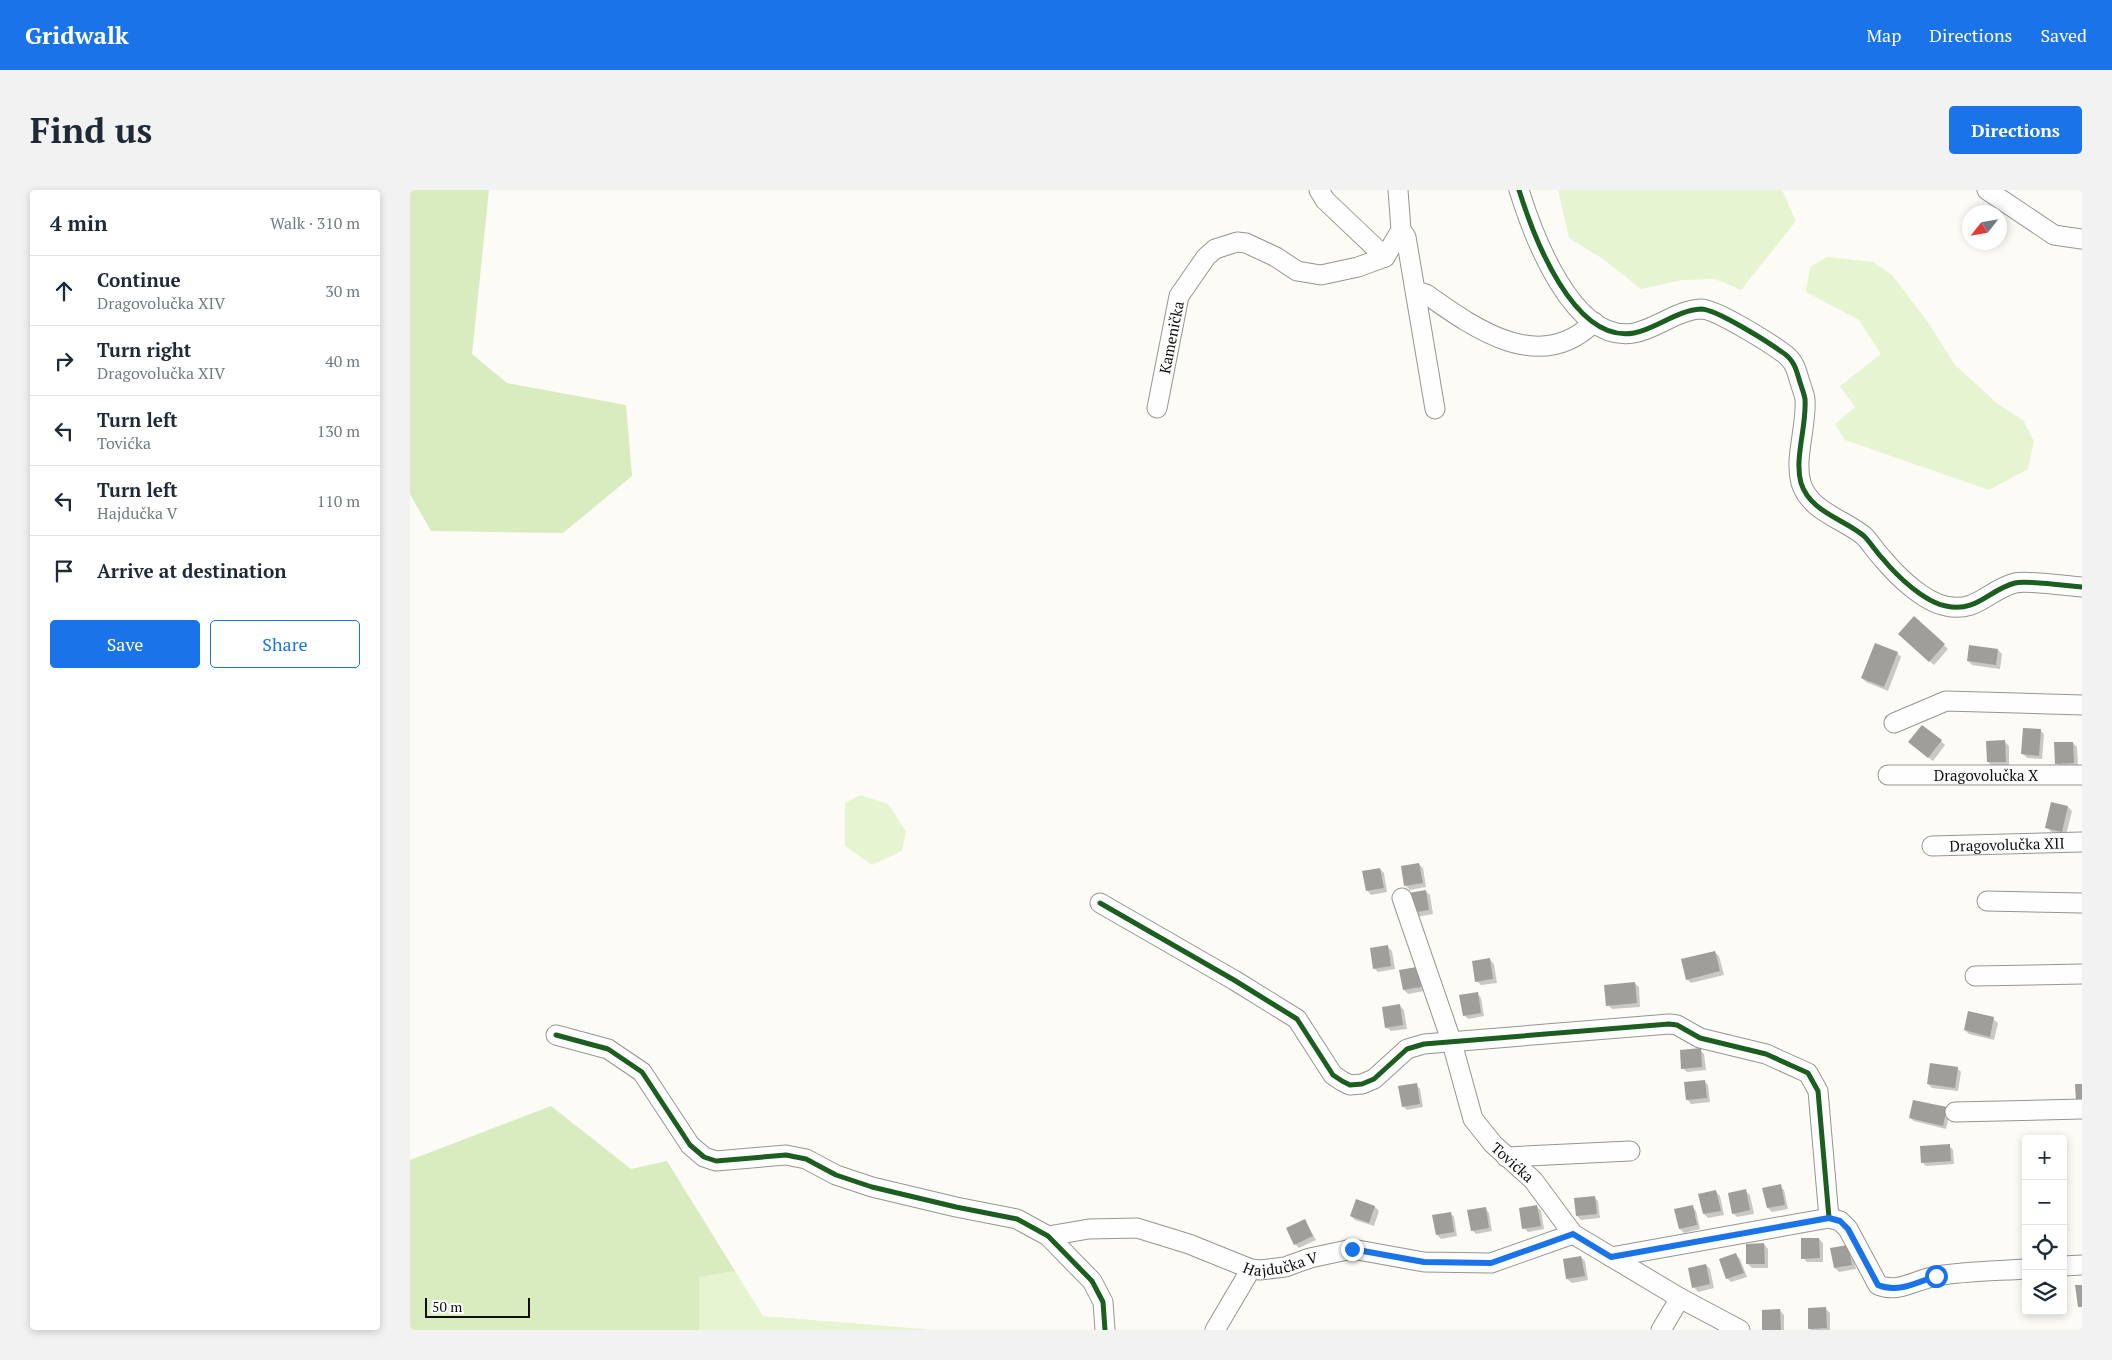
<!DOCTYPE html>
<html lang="en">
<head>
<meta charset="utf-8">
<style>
  body { margin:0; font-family:"PT Serif",serif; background:#f2f2f3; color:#1f2937 }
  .controls { position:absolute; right:15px; bottom:15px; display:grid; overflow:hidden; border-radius:5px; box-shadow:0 2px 8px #0003 }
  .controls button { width:45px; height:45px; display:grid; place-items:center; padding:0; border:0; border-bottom:1px solid #e0e1e3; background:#fff; color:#1f2937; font:25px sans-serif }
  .compass { position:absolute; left:1552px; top:15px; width:45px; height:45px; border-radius:50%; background:#fff; box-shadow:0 2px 8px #0003; rotate:239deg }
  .scale { position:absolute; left:15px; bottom:12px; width:105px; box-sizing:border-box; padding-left:5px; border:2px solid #0f0f0f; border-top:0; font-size:14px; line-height:18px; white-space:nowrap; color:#0f0f0f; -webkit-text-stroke:4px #fff; paint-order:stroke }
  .stop { position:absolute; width:15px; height:15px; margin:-11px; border:4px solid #1a73e8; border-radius:50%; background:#fff }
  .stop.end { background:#1a73e8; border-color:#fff; box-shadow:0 1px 5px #0008 }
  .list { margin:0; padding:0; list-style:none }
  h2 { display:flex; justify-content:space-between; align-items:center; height:65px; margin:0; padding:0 20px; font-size:21px }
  h2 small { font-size:16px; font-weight:400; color:#747a83 }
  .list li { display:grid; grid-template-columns:32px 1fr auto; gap:15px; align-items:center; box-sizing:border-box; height:70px; padding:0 20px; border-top:1px solid #e0e1e3 }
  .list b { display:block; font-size:19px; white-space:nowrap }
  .list p { margin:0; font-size:16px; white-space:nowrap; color:#747a83 }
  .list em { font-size:16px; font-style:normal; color:#747a83 }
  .actions { display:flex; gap:10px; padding:15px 20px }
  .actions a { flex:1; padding:11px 0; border:1px solid #1a73e8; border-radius:5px; text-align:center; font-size:18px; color:#1a73e8 }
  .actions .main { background:#1a73e8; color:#fff }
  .icon { flex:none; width:28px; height:28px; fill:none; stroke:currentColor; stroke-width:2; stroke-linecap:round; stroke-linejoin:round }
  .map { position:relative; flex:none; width:1672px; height:1140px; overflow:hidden; border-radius:5px }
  header { display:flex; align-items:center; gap:30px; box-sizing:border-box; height:70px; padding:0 25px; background:#1a73e8; color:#fff }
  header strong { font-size:24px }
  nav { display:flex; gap:28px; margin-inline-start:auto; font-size:18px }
  .intro { display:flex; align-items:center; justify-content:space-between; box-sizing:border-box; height:120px; padding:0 30px }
  h1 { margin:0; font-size:35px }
  .button { padding:12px 22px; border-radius:5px; background:#1a73e8; color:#fff; font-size:18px; font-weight:700 }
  main { display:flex; gap:30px; padding:0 30px }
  aside { flex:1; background:#fff; border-radius:5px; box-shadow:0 2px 8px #0003 }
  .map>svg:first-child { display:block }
  .green { fill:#e7f4d2 }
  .forest { fill:#d8ecc0 }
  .shadow { fill:#0003 }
  .building { fill:#a09e9a }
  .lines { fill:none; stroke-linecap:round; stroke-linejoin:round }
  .minor-casing { stroke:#969593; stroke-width:21 }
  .minor { stroke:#fffefe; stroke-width:19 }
  .cycleway-casing { stroke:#fff; stroke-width:8 }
  .cycleway { stroke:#1b5e20; stroke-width:5 }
  .route { stroke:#1a73e8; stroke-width:6 }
  .labels { text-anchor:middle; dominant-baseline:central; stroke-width:5; stroke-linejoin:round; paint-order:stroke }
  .street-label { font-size:15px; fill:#0f0f0f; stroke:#fff }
</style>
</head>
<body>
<header>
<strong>Gridwalk</strong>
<nav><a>Map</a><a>Directions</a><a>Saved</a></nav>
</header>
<div class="intro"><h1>Find us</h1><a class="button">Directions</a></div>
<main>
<aside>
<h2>4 min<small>Walk · 310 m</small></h2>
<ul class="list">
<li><svg class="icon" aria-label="ahead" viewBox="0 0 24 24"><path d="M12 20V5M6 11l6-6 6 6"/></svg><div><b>Continue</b><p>Dragovolučka XIV</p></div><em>30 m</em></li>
<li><svg class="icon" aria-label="right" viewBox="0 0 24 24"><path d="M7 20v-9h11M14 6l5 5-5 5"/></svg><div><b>Turn right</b><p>Dragovolučka XIV</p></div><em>40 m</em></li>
<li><svg class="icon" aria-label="left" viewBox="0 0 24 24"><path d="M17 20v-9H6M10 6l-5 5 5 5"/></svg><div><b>Turn left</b><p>Tovićka</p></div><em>130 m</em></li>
<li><svg class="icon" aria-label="left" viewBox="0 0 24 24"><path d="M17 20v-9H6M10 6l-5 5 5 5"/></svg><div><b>Turn left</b><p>Hajdučka V</p></div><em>110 m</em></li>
<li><svg class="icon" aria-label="arrive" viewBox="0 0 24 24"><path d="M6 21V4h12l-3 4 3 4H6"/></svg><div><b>Arrive at destination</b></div></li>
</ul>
<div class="actions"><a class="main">Save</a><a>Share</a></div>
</aside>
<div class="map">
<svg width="1672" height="1140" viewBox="0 0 1672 1140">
  <rect width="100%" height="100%" fill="#fcfbf5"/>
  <g class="green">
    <path d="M1148,0H1372L1386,31L1331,100L1305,89L1272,90L1231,99L1193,69L1159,48Z"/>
    <path d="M1417,67L1463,72L1482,85L1517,131L1545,175L1589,215L1613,230L1624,251L1618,279L1579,300L1435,250L1425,234L1445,217L1430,196L1471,164L1449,130L1396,102L1400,77Z"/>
    <path d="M450,605L478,614L496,641L492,661L462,675L435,656V613Z"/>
    <path d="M325,1081L353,1126L525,1140H289V1086Z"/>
  </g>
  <g class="forest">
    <path d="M0,0H79L62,164L97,193L216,215L222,286L153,343L21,341L0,304Z"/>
    <path d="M141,916L221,979L257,971L325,1081L289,1087V1140H0V970Z"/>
  </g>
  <g class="shadow">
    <path d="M1504,428L1538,459L1524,475L1494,448Z"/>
    <path d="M1588,460L1592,464L1590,479L1562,475L1558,471Z"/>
    <path d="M1487,463L1491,467L1478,501L1456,492L1452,488Z"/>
    <path d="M1630,540L1634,544L1632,569L1617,568L1613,564Z"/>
    <path d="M1531,551L1535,555L1523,571L1504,556Z"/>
    <path d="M1595,552L1599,556V575L1582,576L1578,572Z"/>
    <path d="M1663,553L1667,557L1668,577H1651L1646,573Z"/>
    <path d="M1658,617L1662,621L1656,645L1641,642L1637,637Z"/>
    <path d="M1009,674L1013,678L1016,697L1000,700L996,696Z"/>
    <path d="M970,679L974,683L977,702L961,705L957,700Z"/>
    <path d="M1015,701L1020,705L1023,724L1006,727L1002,723Z"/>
    <path d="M977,756L982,761L985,779L968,782L964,778Z"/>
    <path d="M1305,762L1309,766L1314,785L1281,793L1277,789Z"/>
    <path d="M1080,770L1084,774L1087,793L1071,795L1067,791Z"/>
    <path d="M1011,782L1014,801L998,804L994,800Z"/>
    <path d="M1224,793L1229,797L1230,817L1202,819L1198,815Z"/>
    <path d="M1067,803L1071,808L1074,826L1058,829L1054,825Z"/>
    <path d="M990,816L994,820L997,839L981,841L976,837Z"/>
    <path d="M1583,829L1588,833L1584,850L1559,844L1555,840Z"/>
    <path d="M1290,860L1294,864L1296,880L1277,882L1273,878Z"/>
    <path d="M1547,878L1551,882L1548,901L1522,898L1518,894Z"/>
    <path d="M1294,891L1298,895L1300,912L1281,914L1277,909Z"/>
    <path d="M1006,895L1010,899L1013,917L997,920L993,916Z"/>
    <path d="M1504,911L1540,923L1536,939L1504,931L1500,927Z"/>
    <path d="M1539,956L1543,960L1544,974L1516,976L1512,972Z"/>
    <path d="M1370,996L1374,1000L1378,1019L1362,1022L1358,1018L1354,999Z"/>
    <path d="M1335,1001L1340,1005L1344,1024L1327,1027L1323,1023Z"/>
    <path d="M1306,1002L1310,1006L1314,1025L1298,1028L1294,1024Z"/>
    <path d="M1184,1007L1188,1011L1190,1028L1171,1030L1167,1026Z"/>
    <path d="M1282,1016L1286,1021L1290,1039L1274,1043L1270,1039Z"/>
    <path d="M965,1017L969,1021L964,1036L945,1030L941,1026Z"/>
    <path d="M1127,1017L1131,1021L1134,1039L1118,1042L1114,1038Z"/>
    <path d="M1075,1018L1079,1023L1082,1041L1066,1044L1062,1040Z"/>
    <path d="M1040,1023L1044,1027L1047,1046L1031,1049L1027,1045Z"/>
    <path d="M895,1031L906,1050L889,1058L885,1054Z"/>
    <path d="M1409,1049L1413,1053V1072H1397L1393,1068Z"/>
    <path d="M1354,1054L1358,1059V1078H1342L1338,1074Z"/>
    <path d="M1422,1059L1442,1060L1446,1079L1429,1082L1425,1078Z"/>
    <path d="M1326,1065L1330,1069L1337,1087L1321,1092L1317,1088Z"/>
    <path d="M1171,1067L1175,1071L1178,1090L1162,1093L1157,1089Z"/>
    <path d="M1296,1075L1300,1079L1304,1098L1288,1102L1284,1097Z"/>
    <path d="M1416,1119L1420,1123V1140H1401L1399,1138Z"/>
    <path d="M1370,1120L1374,1125V1140H1353Z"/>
  </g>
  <g class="building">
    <path d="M1504,426L1535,454L1519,472L1488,444Z"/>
    <path d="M1465,453L1488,462L1474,497L1451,488Z"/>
    <path d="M1559,455L1588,459L1586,475L1557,471Z"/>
    <path d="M1512,535L1532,550L1518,568L1498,552Z"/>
    <path d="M1613,538L1631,539L1629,566L1611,564Z"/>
    <path d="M1595,550L1596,572H1577L1576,551Z"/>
    <path d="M1644,552H1663L1664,573L1645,574Z"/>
    <path d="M1641,612L1658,616L1652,642L1635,638Z"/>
    <path d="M1009,673L1013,693L994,696L991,676Z"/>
    <path d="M970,678L974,698L956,701L952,681Z"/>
    <path d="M1016,700L1019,720L1001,723L998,703Z"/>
    <path d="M978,755L981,776L963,779L960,758Z"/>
    <path d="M1305,761L1310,781L1276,790L1271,769Z"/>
    <path d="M1080,768L1083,789L1065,792L1062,771Z"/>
    <path d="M1007,777L1011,797L993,800L989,780Z"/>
    <path d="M1225,792L1227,813L1196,816L1194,795Z"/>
    <path d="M1068,802L1071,823L1053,826L1049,805Z"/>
    <path d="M990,814L993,835L975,838L972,817Z"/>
    <path d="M1558,821L1584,827L1580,847L1554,840Z"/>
    <path d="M1291,858L1292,877L1271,879L1270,860Z"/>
    <path d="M1520,873L1548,877L1545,898L1517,894Z"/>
    <path d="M1295,890L1297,908L1276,910L1274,892Z"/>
    <path d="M1007,893L1010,914L992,917L988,896Z"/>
    <path d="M1665,894H1672V910L1666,911Z"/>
    <path d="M1503,910L1537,917L1533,936L1499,928Z"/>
    <path d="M1540,954L1541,971L1511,973L1510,956Z"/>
    <path d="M1371,994L1375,1015L1357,1018L1352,998Z"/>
    <path d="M1336,999L1340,1020L1322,1024L1318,1003Z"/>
    <path d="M1306,1000L1311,1021L1293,1024L1288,1004Z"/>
    <path d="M1185,1006L1187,1024L1166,1026L1164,1008Z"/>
    <path d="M946,1009L965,1016L959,1033L940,1026Z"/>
    <path d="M1127,1015L1131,1036L1112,1039L1109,1018Z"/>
    <path d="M1283,1015L1287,1035L1269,1039L1264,1019Z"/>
    <path d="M1076,1017L1079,1038L1061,1041L1057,1020Z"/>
    <path d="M1041,1022L1044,1042L1026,1045L1022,1025Z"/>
    <path d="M895,1029L903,1046L884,1055L876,1038Z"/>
    <path d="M1391,1048H1409L1410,1068L1391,1069Z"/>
    <path d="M1354,1053L1355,1074H1336V1054Z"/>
    <path d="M1438,1055L1442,1075L1424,1078L1420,1058Z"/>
    <path d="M1326,1063L1334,1083L1316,1089L1309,1069Z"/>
    <path d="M1171,1066L1175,1086L1156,1089L1153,1069Z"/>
    <path d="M1296,1074L1300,1094L1282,1098L1278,1078Z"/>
    <path d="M1665,1095H1672V1117H1668Z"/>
    <path d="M1416,1117L1417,1138L1398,1139V1118Z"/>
    <path d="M1370,1119L1371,1140H1352V1120Z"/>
  </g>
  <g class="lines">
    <g class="minor-casing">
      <g id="minor">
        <path d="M909,0L915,10L975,67"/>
        <path d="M1109,0C1123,45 1163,154 1224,143C1246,139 1267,120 1291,119C1306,119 1358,152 1372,162C1383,169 1386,178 1389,189C1391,196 1394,203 1395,209C1397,236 1384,268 1391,293C1400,322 1434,329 1454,346C1461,353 1466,362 1473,369C1487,386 1514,412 1536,416C1567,423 1578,400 1605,393C1616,390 1658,396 1672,397"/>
        <path d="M1577,0L1644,45L1672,49"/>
        <path d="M991,40L996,47L1025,219"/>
        <path d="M975,67L991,40L988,0"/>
        <path d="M1006,101L1016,104C1064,138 1130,186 1184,132"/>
        <path id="s1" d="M747,218L769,106L796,67L805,59L827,52L836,53L866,67L887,81L911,85L948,77L975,67"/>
        <path d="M1484,533L1536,511L1672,515"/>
        <path id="s2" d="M1478,585H1672"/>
        <path id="s3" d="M1522,656L1672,652"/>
        <path id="s4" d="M992,708L1042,853L1063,929L1083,954L1123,990L1163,1044L1270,1108L1330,1140"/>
        <path d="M1577,711L1672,713"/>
        <path d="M690,713L824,790L887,829L923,885L932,891L940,895L952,894L964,889L997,859L1014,854L1259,834L1267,835L1290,848L1356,864L1398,883L1408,901L1419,1028"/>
        <path d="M1565,786L1672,784"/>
        <path d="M146,845L198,859L232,882L280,955L294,967L306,971L376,965L396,969L426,985L462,997L546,1017L607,1029L638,1046L682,1091L693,1112L695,1140"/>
        <path d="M1545,922L1672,919"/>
        <path d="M1096,967L1220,961"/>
        <path id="s5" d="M638,1046L679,1039L727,1038L779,1054L841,1079L850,1080L875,1077L900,1068L942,1059L1014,1072L1081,1073L1163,1044"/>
        <path d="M1201,1067L1419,1028L1430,1031L1438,1039L1468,1095C1489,1104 1506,1089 1527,1086C1556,1081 1586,1081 1616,1079"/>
        <path d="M1653,1076L1672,1075"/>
        <path d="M805,1140L841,1079"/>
        <path d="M1251,1140L1270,1108"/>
      </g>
    </g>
    <use href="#minor" class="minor"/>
    <g class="cycleway-casing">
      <g id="cycleway">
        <path d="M1109,0C1123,45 1163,154 1224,143C1246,139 1267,120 1291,119C1306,119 1358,152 1372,162C1383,169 1386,178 1389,189C1391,196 1394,203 1395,209C1397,236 1384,268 1391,293C1400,322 1434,329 1454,346C1461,353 1466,362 1473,369C1487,386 1514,412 1536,416C1567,423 1578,400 1605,393C1616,390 1658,396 1672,397"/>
        <path d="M690,713L824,790L887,829L923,885L932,891L940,895L952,894L964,889L997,859L1014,854L1259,834L1267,835L1290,848L1356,864L1398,883L1408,901L1419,1028"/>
        <path d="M146,845L198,859L232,882L280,955L294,967L306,971L376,965L396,969L426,985L462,997L546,1017L607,1029L638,1046L682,1091L693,1112L695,1140"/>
      </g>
    </g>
    <use href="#cycleway" class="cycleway"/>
  </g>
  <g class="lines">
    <path class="route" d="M942,1059L1014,1072L1081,1073L1163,1044L1201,1067L1419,1028L1430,1031L1438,1039L1468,1095C1487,1103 1507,1093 1526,1086"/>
  </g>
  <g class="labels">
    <g class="street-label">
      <text stroke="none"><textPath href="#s1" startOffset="72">Kamenička</textPath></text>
      <text stroke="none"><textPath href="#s2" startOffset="98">Dragovolučka X</textPath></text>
      <text stroke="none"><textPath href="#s3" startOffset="75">Dragovolučka XII</textPath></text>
      <text stroke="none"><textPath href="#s4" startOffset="291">Tovićka</textPath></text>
      <text stroke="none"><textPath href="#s5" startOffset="241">Hajdučka V</textPath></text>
    </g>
  </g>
</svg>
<div class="controls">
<button>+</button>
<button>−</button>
<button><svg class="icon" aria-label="locate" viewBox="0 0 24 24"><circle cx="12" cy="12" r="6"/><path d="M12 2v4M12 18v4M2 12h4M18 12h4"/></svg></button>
<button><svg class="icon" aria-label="layers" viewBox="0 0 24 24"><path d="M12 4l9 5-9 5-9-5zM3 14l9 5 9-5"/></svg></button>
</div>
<svg class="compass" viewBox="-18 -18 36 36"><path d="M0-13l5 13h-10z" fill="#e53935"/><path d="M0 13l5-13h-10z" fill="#747a83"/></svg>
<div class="scale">50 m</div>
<div class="stop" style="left:1526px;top:1086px"></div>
<div class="stop end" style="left:942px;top:1059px"></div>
</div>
</main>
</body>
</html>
